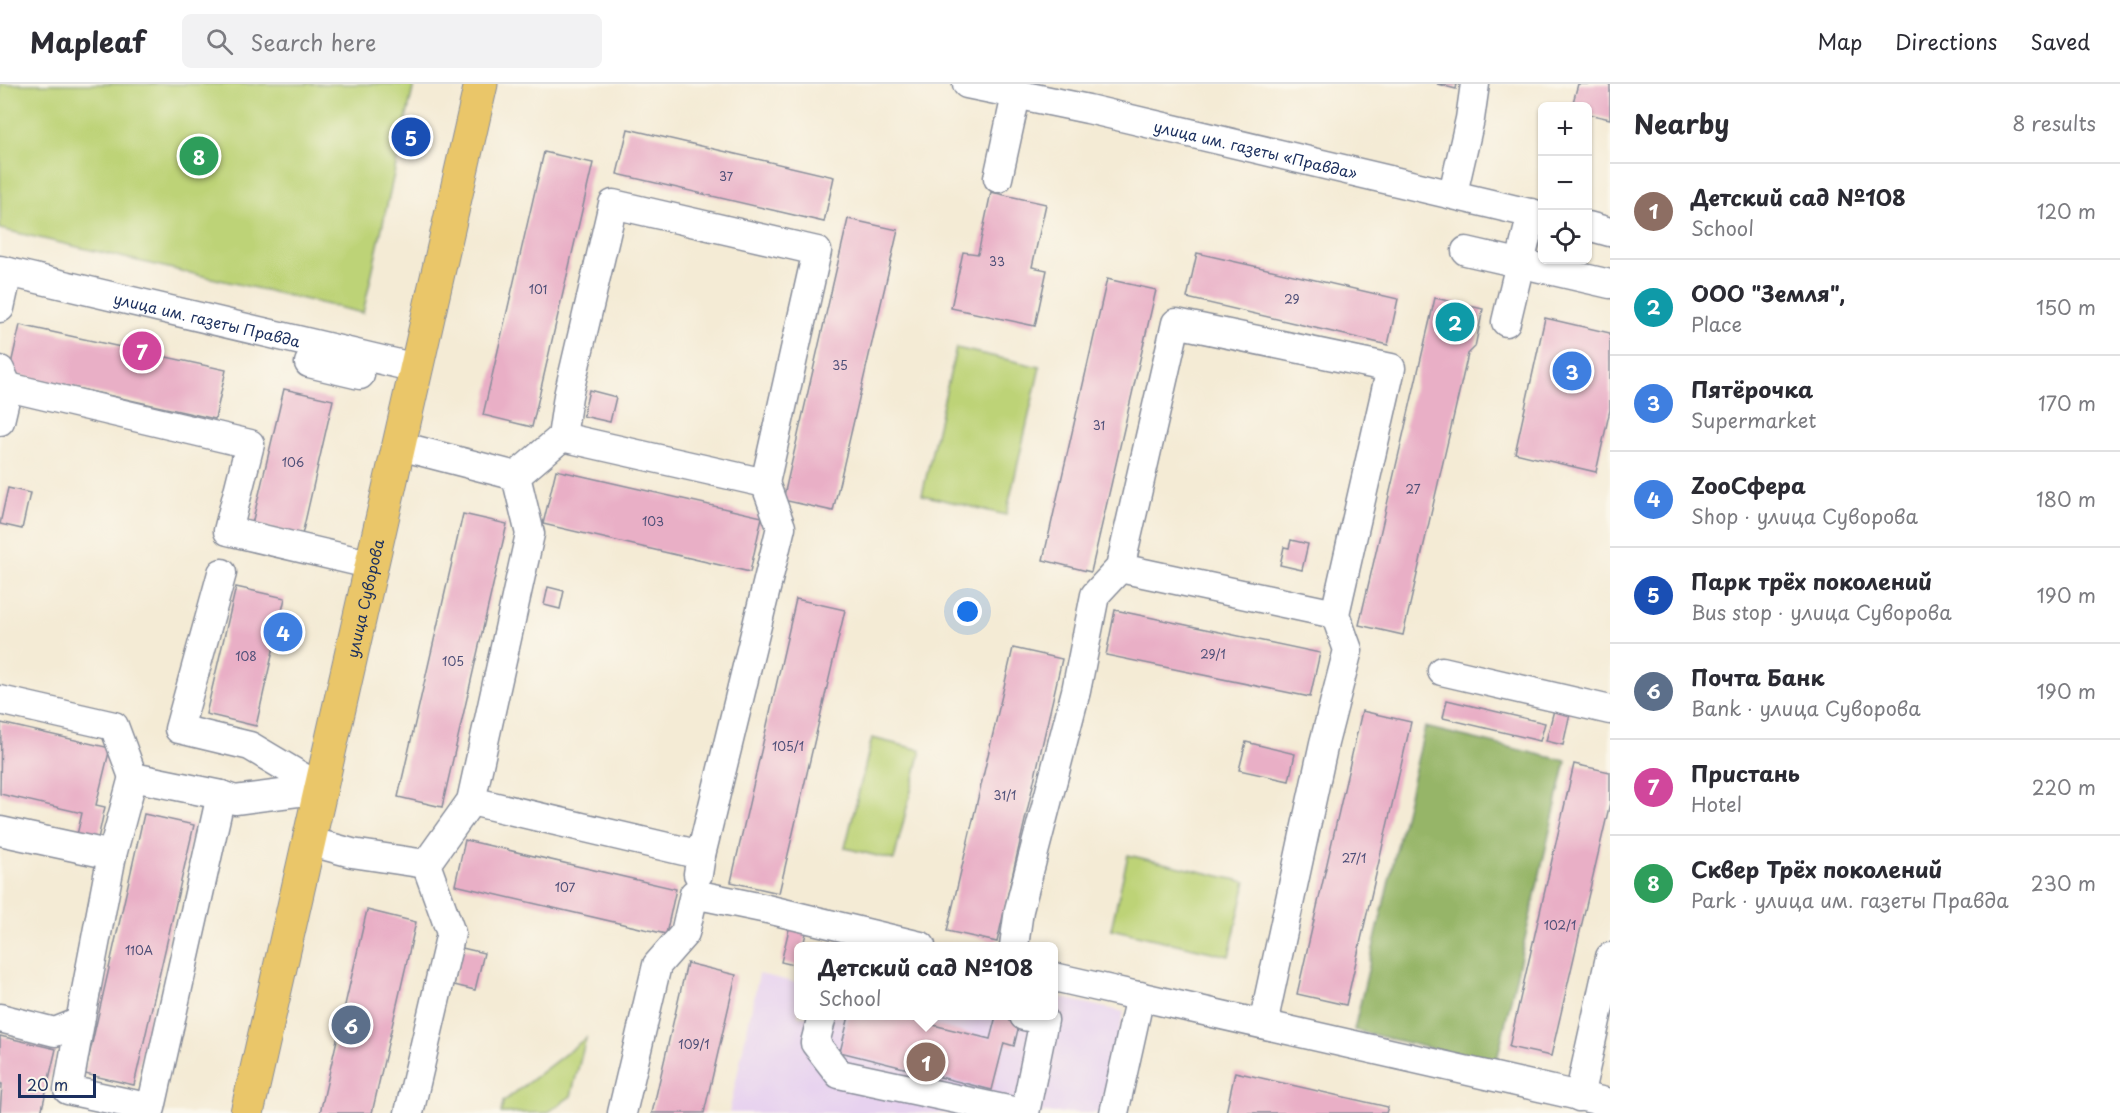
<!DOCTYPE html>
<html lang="en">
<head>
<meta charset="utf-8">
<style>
  body { margin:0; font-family:"Playpen Sans",sans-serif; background:#f2f2f3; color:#2b2b33 }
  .controls { position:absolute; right:18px; top:18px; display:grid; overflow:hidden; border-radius:9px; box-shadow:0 2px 4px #0004 }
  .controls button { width:54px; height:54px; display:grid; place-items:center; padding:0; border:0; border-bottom:2px solid #e1e1e2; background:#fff; color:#2b2b33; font:30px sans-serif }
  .scale { position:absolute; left:18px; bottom:15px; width:78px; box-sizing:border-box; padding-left:6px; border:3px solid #1b2f5e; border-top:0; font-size:16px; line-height:21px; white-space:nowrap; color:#1b2f5e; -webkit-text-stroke:4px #fbf7ec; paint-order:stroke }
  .you { position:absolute; left:968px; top:528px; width:21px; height:21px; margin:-15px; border:4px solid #fff; border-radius:50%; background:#1a73e8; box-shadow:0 0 0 9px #1a73e833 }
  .badge { display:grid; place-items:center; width:39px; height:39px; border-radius:50%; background:#111827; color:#fff; font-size:20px; font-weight:700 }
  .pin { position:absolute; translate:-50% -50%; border:3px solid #fff; box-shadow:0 2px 6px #0006 }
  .popup { position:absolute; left:794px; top:858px; width:264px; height:78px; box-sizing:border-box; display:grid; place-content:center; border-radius:9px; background:#fff; filter:drop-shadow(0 2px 4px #0005); font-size:20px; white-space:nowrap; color:#7c7c81 }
  .popup b { font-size:22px; color:#2b2b33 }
  .popup::after { content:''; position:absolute; left:50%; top:100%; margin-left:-12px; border:12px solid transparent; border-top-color:#fff }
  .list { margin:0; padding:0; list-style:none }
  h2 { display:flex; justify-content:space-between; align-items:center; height:78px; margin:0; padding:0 24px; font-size:26px }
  h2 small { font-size:20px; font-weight:400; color:#7c7c81 }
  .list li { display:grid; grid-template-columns:39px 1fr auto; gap:18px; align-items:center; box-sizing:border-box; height:96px; padding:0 24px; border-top:2px solid #e1e1e2 }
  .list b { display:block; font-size:22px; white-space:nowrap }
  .list p { margin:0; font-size:20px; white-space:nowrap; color:#7c7c81 }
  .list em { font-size:20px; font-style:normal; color:#7c7c81 }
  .icon { flex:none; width:33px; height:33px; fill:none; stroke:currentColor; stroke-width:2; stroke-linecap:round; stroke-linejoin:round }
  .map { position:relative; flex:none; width:1610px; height:1029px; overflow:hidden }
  header { display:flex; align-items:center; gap:36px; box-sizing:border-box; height:84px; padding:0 30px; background:#fff; border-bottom:2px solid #e1e1e2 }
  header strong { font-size:28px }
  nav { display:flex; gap:33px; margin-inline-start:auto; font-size:21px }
  .search { width:420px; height:54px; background:#f2f2f3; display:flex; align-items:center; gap:15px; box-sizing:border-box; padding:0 21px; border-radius:9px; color:#7c7c81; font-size:22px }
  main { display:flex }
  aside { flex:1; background:#fff }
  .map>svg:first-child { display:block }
  .built { fill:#e7d2ef }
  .green { fill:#bdd377; stroke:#6c816a; stroke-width:1.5 }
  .forest { fill:#96b568; stroke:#587263; stroke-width:1.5 }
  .building { fill:#e9afc6 }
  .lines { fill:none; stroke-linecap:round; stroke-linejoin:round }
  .minor-casing { stroke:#888d9a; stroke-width:31 }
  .major-casing { stroke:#888d9a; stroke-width:35 }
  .minor { stroke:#fff; stroke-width:28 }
  .major { stroke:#eac669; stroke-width:33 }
  .labels { text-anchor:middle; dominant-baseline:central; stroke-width:4.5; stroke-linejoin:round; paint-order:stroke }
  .number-label { font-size:12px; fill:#4e4f78 }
  .street-label { font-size:15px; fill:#1b2f5e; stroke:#fbf7ec }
</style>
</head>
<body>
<header>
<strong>Mapleaf</strong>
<div class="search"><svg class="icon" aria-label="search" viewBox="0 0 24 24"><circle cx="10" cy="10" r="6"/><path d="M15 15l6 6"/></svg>Search here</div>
<nav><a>Map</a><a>Directions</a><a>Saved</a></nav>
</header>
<main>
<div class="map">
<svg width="1610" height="1029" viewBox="0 0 1610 1029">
  <rect width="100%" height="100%" fill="#fbf7ec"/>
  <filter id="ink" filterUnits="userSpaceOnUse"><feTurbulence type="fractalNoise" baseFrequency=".0167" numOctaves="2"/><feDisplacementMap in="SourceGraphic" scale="12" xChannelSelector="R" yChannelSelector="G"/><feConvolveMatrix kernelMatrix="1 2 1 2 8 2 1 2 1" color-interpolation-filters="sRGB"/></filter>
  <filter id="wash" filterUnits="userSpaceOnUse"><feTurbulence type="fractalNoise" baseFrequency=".008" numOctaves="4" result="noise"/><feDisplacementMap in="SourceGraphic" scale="24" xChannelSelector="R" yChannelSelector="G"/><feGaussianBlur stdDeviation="1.35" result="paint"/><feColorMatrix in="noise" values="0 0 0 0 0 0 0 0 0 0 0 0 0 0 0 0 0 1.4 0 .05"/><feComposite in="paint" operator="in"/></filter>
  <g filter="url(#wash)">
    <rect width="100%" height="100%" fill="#f4ebd5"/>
    <path class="built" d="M759,890L798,899V932H1054V912L1124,928L1100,1029H729Z"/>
    <g class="green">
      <path d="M0,0H414L363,229L0,145Z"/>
      <path d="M956,264L1040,283L1006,431L922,411Z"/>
      <path d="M872,654L921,666L894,776L845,764Z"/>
      <path d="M1128,771L1246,798L1229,872L1111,845Z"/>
      <path d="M586,954L571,1012L547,1029H501L503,1018Z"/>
    </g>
    <path class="forest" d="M1425,643L1566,677L1496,980L1354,946Z"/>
    <g id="blocks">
      <g class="building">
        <path d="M1437,0H1457L1456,5Z"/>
        <path d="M1578,0H1610V35L1588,30V22H1572Z"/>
        <path d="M628,45L834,93L824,138L617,90Z"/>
        <path d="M544,68L593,79L532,343L483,331Z"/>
        <path d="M991,108L1046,120L1032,183L1047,186L1035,242L951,224L963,168L978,170Z"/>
        <path d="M848,135L898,146L833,427L783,416Z"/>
        <path d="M1197,169L1398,215L1388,261L1187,214Z"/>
        <path d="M1107,195L1156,206L1091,488L1043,476Z"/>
        <path d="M1435,214L1483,225L1475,263L1468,270L1403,551L1359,541Z"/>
        <path d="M1545,234L1610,249V326L1596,388L1515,369Z"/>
        <path d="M20,241L226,286L215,335L9,289Z"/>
        <path d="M284,305L333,316L302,451L252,440Z"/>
        <path d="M589,306L616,313L610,338L583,332Z"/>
        <path d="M556,386L762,433L750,488L543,440Z"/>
        <path d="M8,404L30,409L22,445L0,440Z"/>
        <path d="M463,430L507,440L442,723L398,713Z"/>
        <path d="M1291,456L1308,460L1302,486L1280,481L1284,463L1289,464Z"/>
        <path d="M236,503L285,514L256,642L206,630Z"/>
        <path d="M548,503L564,507L560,525L544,521Z"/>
        <path d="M796,515L845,526L779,809L731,798Z"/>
        <path d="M1115,526L1320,569L1310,613L1106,571Z"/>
        <path d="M1013,564L1062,575L997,858L947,847Z"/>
        <path d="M1447,616L1545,639L1540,657L1443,634Z"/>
        <path d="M1555,622L1571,625L1563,661L1546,657Z"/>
        <path d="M1362,627L1411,638L1346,921L1297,910Z"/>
        <path d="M1,639L110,664L96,721L105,723L98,755L77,751L82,729L0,710Z"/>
        <path d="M1246,658L1295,670L1289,697L1239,686Z"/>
        <path d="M1574,680L1610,688V719L1551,972L1509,963Z"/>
        <path d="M144,730L194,741L134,1001L85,990Z"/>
        <path d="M465,756L676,805L666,850L455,801Z"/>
        <path d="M367,826L416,838L372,1029H320Z"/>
        <path d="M790,841L807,845L803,862H798V882L781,878Z"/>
        <path d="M462,864L484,869L475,906L454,901Z"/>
        <path d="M687,879L736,891L704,1029H652Z"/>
        <path d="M849,932H897L990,955L996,932L1020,937L1014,962L1004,959L992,1006L840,968Z"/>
        <path d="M0,952L56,965L41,1029H0L2,1000H0Z"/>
        <path d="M1235,988L1388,1023L1386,1029H1226Z"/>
      </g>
    </g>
  </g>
  <g filter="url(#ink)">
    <use href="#blocks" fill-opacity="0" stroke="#888d9a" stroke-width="1.5"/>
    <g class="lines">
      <g class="minor-casing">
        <g id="minor">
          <path id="s1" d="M967,0L1088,25L1542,132"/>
          <path d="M998,94L1016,11"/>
          <path d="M1453,109L1470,35L1475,0"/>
          <path d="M1588,142L1610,148"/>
          <path d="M1466,167L1610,200"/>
          <path id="s2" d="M0,186L416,284"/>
          <path d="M0,224L8,188"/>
          <path d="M1506,238L1532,129"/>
          <path d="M309,279L360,291"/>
          <path d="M0,286L8,303L0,337"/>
          <path d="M8,303L250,360L228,447L373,481"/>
          <path d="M562,353L765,399L781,443L701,771"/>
          <path d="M400,362L516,392"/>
          <path d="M1120,484L1335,530"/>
          <path d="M222,489L179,645L250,662L322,705"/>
          <path d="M1442,587L1610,626"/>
          <path d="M0,616L114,642L133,693L221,711L235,716L322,705"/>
          <path d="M471,717L701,771L698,790"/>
          <path d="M0,747L112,771L80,938L55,948L0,934"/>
          <path d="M308,757L352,769L426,780"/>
          <path d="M112,771L133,693"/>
          <path d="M1014,862L1019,826L1076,607L1095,511L1120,484L1176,239L1391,284L1335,530L1348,566L1324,659L1263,940"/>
          <path d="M1054,893L1610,1019"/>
          <path d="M822,932L815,959L839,990L1022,1029"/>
          <path d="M1024,932L1044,936L1025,1029"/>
          <path d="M80,938L68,1006L151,1024L221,711"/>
          <path d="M1579,1013L1610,873"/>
          <path d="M409,1029L451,849L426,780L471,717L530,450L516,392L562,353L568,312L613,120L817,167L765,399"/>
          <path d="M622,1029L657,881L685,849L694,810L767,825L921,862"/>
          <path d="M1114,1029L1140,912"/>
        </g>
      </g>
      <g class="major-casing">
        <g id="major">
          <path id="s3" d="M247,1029L481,0"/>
        </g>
      </g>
      <use href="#minor" class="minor"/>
      <use href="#major" class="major"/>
    </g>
  </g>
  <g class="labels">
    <g class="number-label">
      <text x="726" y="92">37</text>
      <text x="997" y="177">33</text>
      <text x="538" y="205">101</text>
      <text x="1292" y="215">29</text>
      <text x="840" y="281">35</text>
      <text x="1099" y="341">31</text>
      <text x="293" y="378">106</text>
      <text x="1413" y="405">27</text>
      <text x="653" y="437">103</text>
      <text x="1213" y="570">29/1</text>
      <text x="246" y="572">108</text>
      <text x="453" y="577">105</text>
      <text x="788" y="662">105/1</text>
      <text x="1005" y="711">31/1</text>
      <text x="1354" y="774">27/1</text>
      <text x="565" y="803">107</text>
      <text x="1560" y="841">102/1</text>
      <text x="139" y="866">110А</text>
      <text x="694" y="960">109/1</text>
    </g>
    <g class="street-label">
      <text stroke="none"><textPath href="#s1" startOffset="296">улица им. газеты «Правда»</textPath></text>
      <text stroke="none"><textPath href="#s2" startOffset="213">улица им. газеты Правда</textPath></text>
      <text stroke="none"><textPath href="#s3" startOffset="528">улица Суворова</textPath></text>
    </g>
  </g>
</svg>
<div class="controls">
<button>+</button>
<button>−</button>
<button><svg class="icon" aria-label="locate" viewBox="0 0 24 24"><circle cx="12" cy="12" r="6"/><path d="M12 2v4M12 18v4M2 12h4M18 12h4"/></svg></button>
</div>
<div class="scale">20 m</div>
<div class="you"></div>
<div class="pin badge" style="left:926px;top:978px;background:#8d6e63">1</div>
<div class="popup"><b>Детский сад №108</b>School</div>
<div class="pin badge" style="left:1455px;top:238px;background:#0f9aa8">2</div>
<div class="pin badge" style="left:1572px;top:287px;background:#3f7fe0">3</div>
<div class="pin badge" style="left:283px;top:548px;background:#3f7fe0">4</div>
<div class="pin badge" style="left:411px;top:53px;background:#1a4fb4">5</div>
<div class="pin badge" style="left:351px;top:941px;background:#5c6f8a">6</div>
<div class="pin badge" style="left:142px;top:267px;background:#d1479c">7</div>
<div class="pin badge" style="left:199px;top:72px;background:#2e9e5b">8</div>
</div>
<aside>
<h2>Nearby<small>8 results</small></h2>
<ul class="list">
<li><span class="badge" style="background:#8d6e63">1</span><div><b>Детский сад №108</b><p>School</p></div><em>120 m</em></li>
<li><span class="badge" style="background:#0f9aa8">2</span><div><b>ООО &quot;Земля&quot;,</b><p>Place</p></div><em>150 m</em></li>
<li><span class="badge" style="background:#3f7fe0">3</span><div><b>Пятёрочка</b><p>Supermarket</p></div><em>170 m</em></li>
<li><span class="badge" style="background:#3f7fe0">4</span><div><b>ZooСфера</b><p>Shop · улица Суворова</p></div><em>180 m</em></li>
<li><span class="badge" style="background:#1a4fb4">5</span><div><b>Парк трёх поколений</b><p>Bus stop · улица Суворова</p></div><em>190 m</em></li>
<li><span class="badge" style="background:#5c6f8a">6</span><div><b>Почта Банк</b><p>Bank · улица Суворова</p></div><em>190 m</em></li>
<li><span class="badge" style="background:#d1479c">7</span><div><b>Пристань</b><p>Hotel</p></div><em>220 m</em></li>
<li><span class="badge" style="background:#2e9e5b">8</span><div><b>Сквер Трёх поколений</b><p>Park · улица им. газеты Правда</p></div><em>230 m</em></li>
</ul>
</aside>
</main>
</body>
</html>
